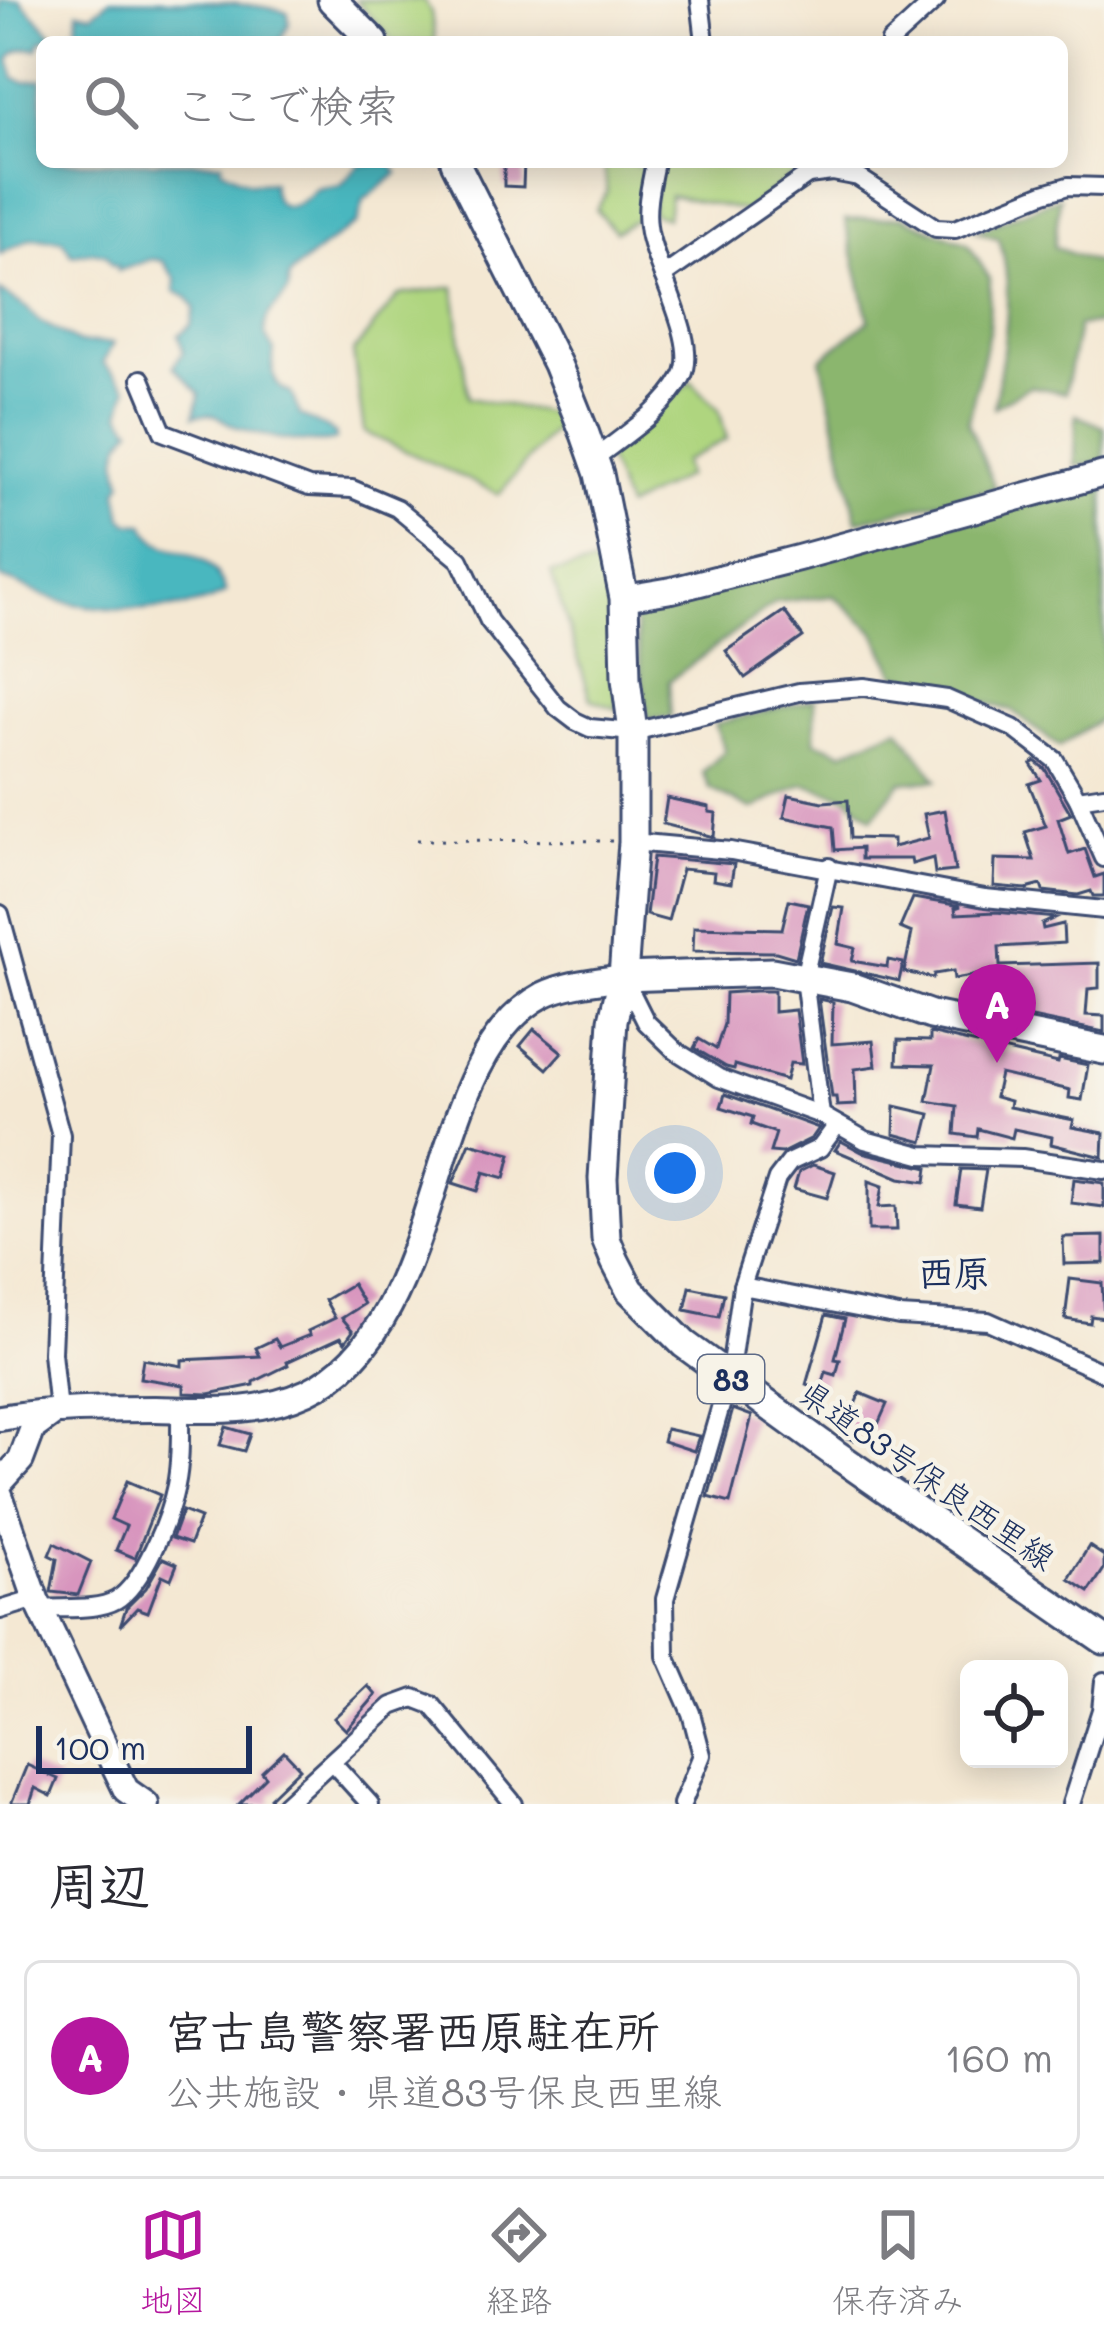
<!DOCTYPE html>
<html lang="ja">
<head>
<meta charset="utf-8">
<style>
  body { margin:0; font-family:Mali,"Klee One",sans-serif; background:#f7f7f7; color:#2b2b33 }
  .controls { position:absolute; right:36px; bottom:36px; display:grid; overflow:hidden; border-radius:18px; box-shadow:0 6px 30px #0003 }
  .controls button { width:108px; height:108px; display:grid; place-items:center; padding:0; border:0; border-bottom:3px solid #e1e1e2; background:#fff; color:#2b2b33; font:60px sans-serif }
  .scale { position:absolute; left:36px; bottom:30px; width:216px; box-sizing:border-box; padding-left:12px; border:6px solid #1b2f5e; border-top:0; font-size:33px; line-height:42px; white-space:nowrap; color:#1b2f5e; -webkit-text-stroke:9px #f7f3e8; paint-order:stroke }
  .you { position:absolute; left:675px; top:1173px; width:42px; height:42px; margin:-30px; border:9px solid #fff; border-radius:50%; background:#1a73e8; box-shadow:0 0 0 18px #1a73e833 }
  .badge { display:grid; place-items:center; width:78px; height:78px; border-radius:50%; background:#b5179e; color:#fff; font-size:39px; font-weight:700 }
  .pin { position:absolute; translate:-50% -99px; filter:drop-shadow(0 3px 6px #0008) }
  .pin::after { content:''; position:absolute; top:63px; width:42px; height:36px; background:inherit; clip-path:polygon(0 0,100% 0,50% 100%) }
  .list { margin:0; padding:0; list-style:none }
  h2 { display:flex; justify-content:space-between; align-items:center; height:156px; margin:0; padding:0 48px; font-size:51px }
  h2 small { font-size:39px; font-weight:400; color:#7c7c81 }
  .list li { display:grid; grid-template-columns:78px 1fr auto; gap:36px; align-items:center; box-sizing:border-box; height:192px; margin:0 24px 24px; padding:0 24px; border:3px solid #e1e1e2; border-radius:18px }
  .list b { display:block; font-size:45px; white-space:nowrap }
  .list p { margin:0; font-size:39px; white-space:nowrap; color:#7c7c81 }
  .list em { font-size:39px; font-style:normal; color:#7c7c81 }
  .icon { flex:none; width:66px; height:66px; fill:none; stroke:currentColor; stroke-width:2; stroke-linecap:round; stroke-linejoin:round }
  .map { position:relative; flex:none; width:1104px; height:1804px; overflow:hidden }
  .search { position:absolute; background:#fff; box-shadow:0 6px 30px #0003; left:36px; right:36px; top:36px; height:132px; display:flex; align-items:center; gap:30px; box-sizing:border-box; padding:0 42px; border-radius:18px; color:#7c7c81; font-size:45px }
  .sheet { height:372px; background:#fff }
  nav { display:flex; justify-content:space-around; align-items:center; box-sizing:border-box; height:168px; border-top:3px solid #e1e1e2; background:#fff; font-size:33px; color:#7c7c81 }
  nav a { display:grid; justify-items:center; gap:6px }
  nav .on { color:#b5179e }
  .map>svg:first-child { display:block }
  .green { fill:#afd57f; stroke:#65826e; stroke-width:3 }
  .forest { fill:#8bb66e; stroke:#537266; stroke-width:3 }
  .water { fill:#48b7bf; stroke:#32738e; stroke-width:3 }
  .building { fill:#d895be }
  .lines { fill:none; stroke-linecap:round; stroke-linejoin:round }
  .street-casing { stroke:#3c4b70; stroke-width:22 }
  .secondary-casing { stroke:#3c4b70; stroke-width:30 }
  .primary-casing { stroke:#3c4b70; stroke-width:33 }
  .path { stroke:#3c4b70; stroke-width:3; stroke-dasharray:3 9; stroke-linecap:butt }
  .street { stroke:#fff; stroke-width:16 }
  .secondary { stroke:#fff; stroke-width:24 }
  .primary { stroke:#fff; stroke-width:27 }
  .labels { text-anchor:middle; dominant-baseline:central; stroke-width:9; stroke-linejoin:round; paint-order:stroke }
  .shield { fill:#f7f3e8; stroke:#5d6a87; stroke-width:3 }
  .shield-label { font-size:30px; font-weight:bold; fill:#1b2f5e }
  .street-label { font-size:33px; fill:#1b2f5e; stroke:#f7f3e8 }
  .neighbourhood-label { font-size:36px; font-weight:bold; fill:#1b2f5e; stroke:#f7f3e8 }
</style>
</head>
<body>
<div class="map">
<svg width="1104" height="1804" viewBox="0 0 1104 1804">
  <rect width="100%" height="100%" fill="#f7f3e8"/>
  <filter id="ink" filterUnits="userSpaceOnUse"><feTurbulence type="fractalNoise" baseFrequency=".00833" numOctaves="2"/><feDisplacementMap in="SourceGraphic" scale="24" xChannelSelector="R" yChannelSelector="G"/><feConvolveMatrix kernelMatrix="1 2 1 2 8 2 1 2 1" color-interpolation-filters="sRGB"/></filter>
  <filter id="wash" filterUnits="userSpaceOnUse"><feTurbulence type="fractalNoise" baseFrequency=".004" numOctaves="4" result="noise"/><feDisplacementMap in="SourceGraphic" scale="48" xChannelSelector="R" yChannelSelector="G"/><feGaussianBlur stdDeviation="2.7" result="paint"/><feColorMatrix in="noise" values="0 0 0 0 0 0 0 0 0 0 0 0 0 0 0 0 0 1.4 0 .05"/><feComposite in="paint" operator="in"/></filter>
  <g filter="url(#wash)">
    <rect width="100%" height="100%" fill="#f4e8d3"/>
    <g class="green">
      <path d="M356,0H424L431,12L435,42H394Z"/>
      <path d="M604,162H628L647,169L640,217L615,231L596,210L607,192Z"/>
      <path d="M659,162H811L745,211L670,195L667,218L651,213Z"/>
      <path d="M454,287L468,398L565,416L499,494L364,432L353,352L399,295Z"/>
      <path d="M691,381L719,410L727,439L683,462L686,476L626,508L606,456Z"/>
      <path d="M603,563L615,617L617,709L591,699L551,573Z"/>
    </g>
    <g class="forest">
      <path d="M1060,197L1054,247L1104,266V323L1078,326L1065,393L1030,386L994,407C1003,353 1016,293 999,239L976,231Z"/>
      <path d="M902,217L968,244L990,279L989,331L968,422L995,488L857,521L821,359L869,320L845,220Z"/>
      <path d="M1076,415L1104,427V462L1075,466Z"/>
      <path d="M1104,480V716L1060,747L1012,711L896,674L874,631L834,596L776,602L669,681L671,717L648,720L634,617L704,588Z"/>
      <path d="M815,699V741L843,752L899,728L937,780L901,782L872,818L848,797L804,784L752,809L710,789L703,772L725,751L715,724Z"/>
    </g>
    <g class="water">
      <path d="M0,0H20L53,35L41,41L37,49C26,47 15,49 9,59L15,78L25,82L42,79V162H222L221,168L250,183L272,182C272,217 299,209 315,189L341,185L359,165L391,164L398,173L364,200L357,224C349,227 293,269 290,276C284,290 293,281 286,294C279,306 267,311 265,325C263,336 269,342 274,351C271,368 271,387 291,393L300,415L335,433L336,440C315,447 259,436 238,428C216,419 223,411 194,416L200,394L173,366L183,352L179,335L191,325L195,308L188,298L175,291L176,279L163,261L152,259L118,271V265H113L105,254L92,252L72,255L62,240L32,238L0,254Z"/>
      <path d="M110,0C152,0 257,0 288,13L289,24L279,42H76L78,11L92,14Z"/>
      <path d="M0,291L27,308L38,320L79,343H113L103,363L128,388L121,413L132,428C117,445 115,461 123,482L118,490L122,516L128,523L144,524C161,562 205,537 226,592C192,616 101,611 61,601C40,596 21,584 0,578Z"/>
    </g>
    <g id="blocks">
      <g class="building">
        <path d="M504,162H524L523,187L504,186Z"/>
        <path d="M784,611L803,637L745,678L726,651Z"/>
        <path d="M1035,761L1045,769L1071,814L1058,819L1069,854L1085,849L1095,877L1104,874V896H1093L1091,891L1078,895L1043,891L1041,885L1026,889L994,886L995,859L1034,860L1025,832L1046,826L1029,784L1041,780L1031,764Z"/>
        <path d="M789,795L823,802L848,800L850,838L893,839V847L929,838L924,814L945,810L955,871L935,873L933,858L912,864L911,859H861V848L835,850L833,827L784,817Z"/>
        <path d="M667,798L709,807V812L716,813L714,837L663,824Z"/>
        <path d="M653,857L734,864L731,883L713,880L714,872L682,869L668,921L646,915Z"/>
        <path d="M913,898L961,906L955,908L956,914L996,912L1055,918L1042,924L1043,929L1063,924L1064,943L999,947L1000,966L1099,963V988L1088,989L1086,1015L1104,1016V1032L1017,1014V1004L982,1007L977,975L954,979L953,971L934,974L933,978L904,972L912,933L900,928Z"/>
        <path d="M789,900L808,904L796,958L776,952L693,951L694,927L782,929Z"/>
        <path d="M833,907L844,908L838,944L855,948L852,961L887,967L888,960L903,963L899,981L820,963Z"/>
        <path d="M755,991H774V1012L795,1010L802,1064L790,1063L786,1080L735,1065L734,1069L726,1067L694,1048L699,1039L716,1049L724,1024L725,993Z"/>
        <path d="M819,999L833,1002L832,1044L873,1041L876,1066L855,1069L856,1105L837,1106L836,1097H832Z"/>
        <path d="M534,1029L562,1052L547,1069L520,1046Z"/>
        <path d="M930,1033L1058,1063L1059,1059L1088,1065L1082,1100L1069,1098L1070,1090L1000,1074L995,1097L1010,1101L1009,1107L1074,1120L1072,1127L1104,1133L1103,1157L1051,1144L1052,1137L1014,1129L1012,1138L978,1129L977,1137L955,1134L957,1106L927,1101L934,1065L897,1064L898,1040L930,1041Z"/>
        <path d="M725,1094L816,1127L819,1128L812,1138L782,1153L770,1152L776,1133L751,1124L753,1117L721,1107Z"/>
        <path d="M895,1106L930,1114L923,1142L894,1134Z"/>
        <path d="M841,1141L862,1152L928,1168L926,1182L900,1178L835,1150Z"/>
        <path d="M470,1143L511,1154L505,1178L484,1172L478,1191L453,1183Z"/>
        <path d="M813,1165L835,1172L827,1198L794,1189L799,1172Z"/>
        <path d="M961,1169L986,1170L980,1207L956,1204Z"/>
        <path d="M1074,1179L1104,1183V1207L1071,1203Z"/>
        <path d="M869,1181L883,1186L879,1207L896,1206L897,1230H869Z"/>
        <path d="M1104,1236V1263L1064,1264L1063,1237Z"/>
        <path d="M1070,1279L1102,1283L1104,1318L1091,1316L1090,1323L1065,1319Z"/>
        <path d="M352,1284L364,1304L342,1318L353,1331L345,1342L341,1337L287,1362L288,1365L254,1382V1385L209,1394L184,1393V1385L140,1378L143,1359L182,1366V1360L260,1356L256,1348L275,1339L280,1347L310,1335L308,1331L335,1318L325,1300Z"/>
        <path d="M690,1287L724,1294L719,1317L685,1310Z"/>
        <path d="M826,1315L845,1319L835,1359L840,1360L836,1375L826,1372L821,1389L806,1385Z"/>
        <path d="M860,1393L887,1404L875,1431L862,1427L854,1440L841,1436Z"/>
        <path d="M733,1409L752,1416L730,1503L708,1497Z"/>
        <path d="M226,1427L250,1434L244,1451L220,1445Z"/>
        <path d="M666,1429L699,1436L694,1451L663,1441Z"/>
        <path d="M127,1481L160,1495L135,1558L116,1550L126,1526L111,1519Z"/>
        <path d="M182,1511L200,1518L190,1544L172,1538Z"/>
        <path d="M54,1543L91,1562L78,1595L51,1592L57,1559L49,1555Z"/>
        <path d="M1089,1546L1104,1556V1569L1089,1592L1069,1579Z"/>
        <path d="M163,1558L177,1564L171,1579L162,1575L148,1612L137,1608L120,1626L126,1608L146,1588Z"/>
        <path d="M368,1686L376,1695L346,1730L334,1718Z"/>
        <path d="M284,1751L300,1768L270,1797L273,1804H239L266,1777L262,1772Z"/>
        <path d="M27,1765L58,1779L51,1796L35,1788L30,1804H11Z"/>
      </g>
    </g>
  </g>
  <g filter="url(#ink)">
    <use href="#blocks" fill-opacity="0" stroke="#3c4b70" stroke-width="3"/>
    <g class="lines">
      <g class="street-casing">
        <g id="street">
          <path d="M700,0L705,42"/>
          <path d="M890,42L936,0"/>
          <path d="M808,175L832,172L858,177L936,228L955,229L1044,193L1068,186L1104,187"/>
          <path d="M663,276L808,175L817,162"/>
          <path d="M141,379L163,432L309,487L352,489L397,508L460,560L489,621L558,708L575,721L590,728L633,732L799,692L864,687L947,699L1013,728L1055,760L1078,799L1104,858"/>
          <path d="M594,459C623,436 664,411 682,377C701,342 652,266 648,226C645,205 651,183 655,162"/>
          <path d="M1078,799L1104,795"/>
          <path d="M633,842L731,851L985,898L1104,910"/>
          <path d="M0,914L61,1135L52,1353L58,1411"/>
          <path d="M624,978L646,1022L676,1051L719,1078L821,1115L865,1140L921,1155L1022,1158L1104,1170"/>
          <path d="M821,1115L804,978L829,867"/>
          <path d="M742,1286L899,1316L988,1321L1104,1373"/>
          <path d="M41,1609C62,1607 97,1611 116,1600C143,1585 170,1515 176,1485C181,1461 180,1434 180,1410"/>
          <path d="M0,1610L36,1599"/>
          <path d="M332,1762L370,1804"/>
          <path d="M285,1804L392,1706L414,1698L432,1705L514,1804"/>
          <path d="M682,1804L702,1755L691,1713L666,1656L665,1599L729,1378L742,1286L777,1179L790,1162L820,1148L837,1125"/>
          <path d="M1071,1804L1101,1710L1104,1681"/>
        </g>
      </g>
      <g class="secondary-casing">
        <g id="secondary">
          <path d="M624,598L672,590L798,558L1104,474"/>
          <path d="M0,1418C51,1409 103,1409 155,1409C207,1410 258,1415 307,1392C449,1326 422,1059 543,995C567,983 598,981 623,977"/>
          <path d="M0,1483L21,1460L33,1428L55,1412"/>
          <path d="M0,1495L36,1599L112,1761L126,1790L146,1804"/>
        </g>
      </g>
      <g class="primary-casing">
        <g id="primary">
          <path d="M332,0L374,42"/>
          <path d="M455,162L557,364L585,434L599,474L624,598L626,679L633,732V842L623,977L613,1020L603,1178L606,1239L615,1261L630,1290L684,1344L834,1453L1104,1640"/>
          <path d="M623,977L772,972L852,987L931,1015L1104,1050"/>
        </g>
      </g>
      <path class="path" d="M417,840L613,841"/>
      <use href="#street" class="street"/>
      <use href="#secondary" class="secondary"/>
      <use href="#primary" class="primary"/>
    </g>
  </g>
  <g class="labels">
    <rect class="shield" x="698" y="1355" width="66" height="48" rx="9"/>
    <g class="shield-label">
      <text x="731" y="1379">83</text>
    </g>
    <g class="street-label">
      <text transform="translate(928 1474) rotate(35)">県道83号保良西里線</text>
    </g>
    <g class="neighbourhood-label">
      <text x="954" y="1271">西原</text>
    </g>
  </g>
</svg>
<div class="controls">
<button><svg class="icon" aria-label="locate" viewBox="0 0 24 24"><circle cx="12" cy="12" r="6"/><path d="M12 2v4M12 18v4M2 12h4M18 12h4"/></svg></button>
</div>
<div class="scale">100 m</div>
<div class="you"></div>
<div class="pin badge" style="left:997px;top:1063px">A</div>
<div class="search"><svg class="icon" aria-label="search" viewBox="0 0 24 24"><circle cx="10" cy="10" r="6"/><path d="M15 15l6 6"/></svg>ここで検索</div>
</div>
<section class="sheet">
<h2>周辺<small></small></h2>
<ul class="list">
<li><span class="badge">A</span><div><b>宮古島警察署西原駐在所</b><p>公共施設 · 県道83号保良西里線</p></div><em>160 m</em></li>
</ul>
</section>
<nav>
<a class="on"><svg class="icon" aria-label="map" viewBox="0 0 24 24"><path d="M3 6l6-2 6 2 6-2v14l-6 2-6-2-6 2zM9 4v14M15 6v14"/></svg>地図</a>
<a><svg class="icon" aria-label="directions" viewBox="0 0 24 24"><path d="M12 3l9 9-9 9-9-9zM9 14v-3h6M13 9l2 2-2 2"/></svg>経路</a>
<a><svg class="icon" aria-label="saved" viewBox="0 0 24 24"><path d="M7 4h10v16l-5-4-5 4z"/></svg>保存済み</a>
</nav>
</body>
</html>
